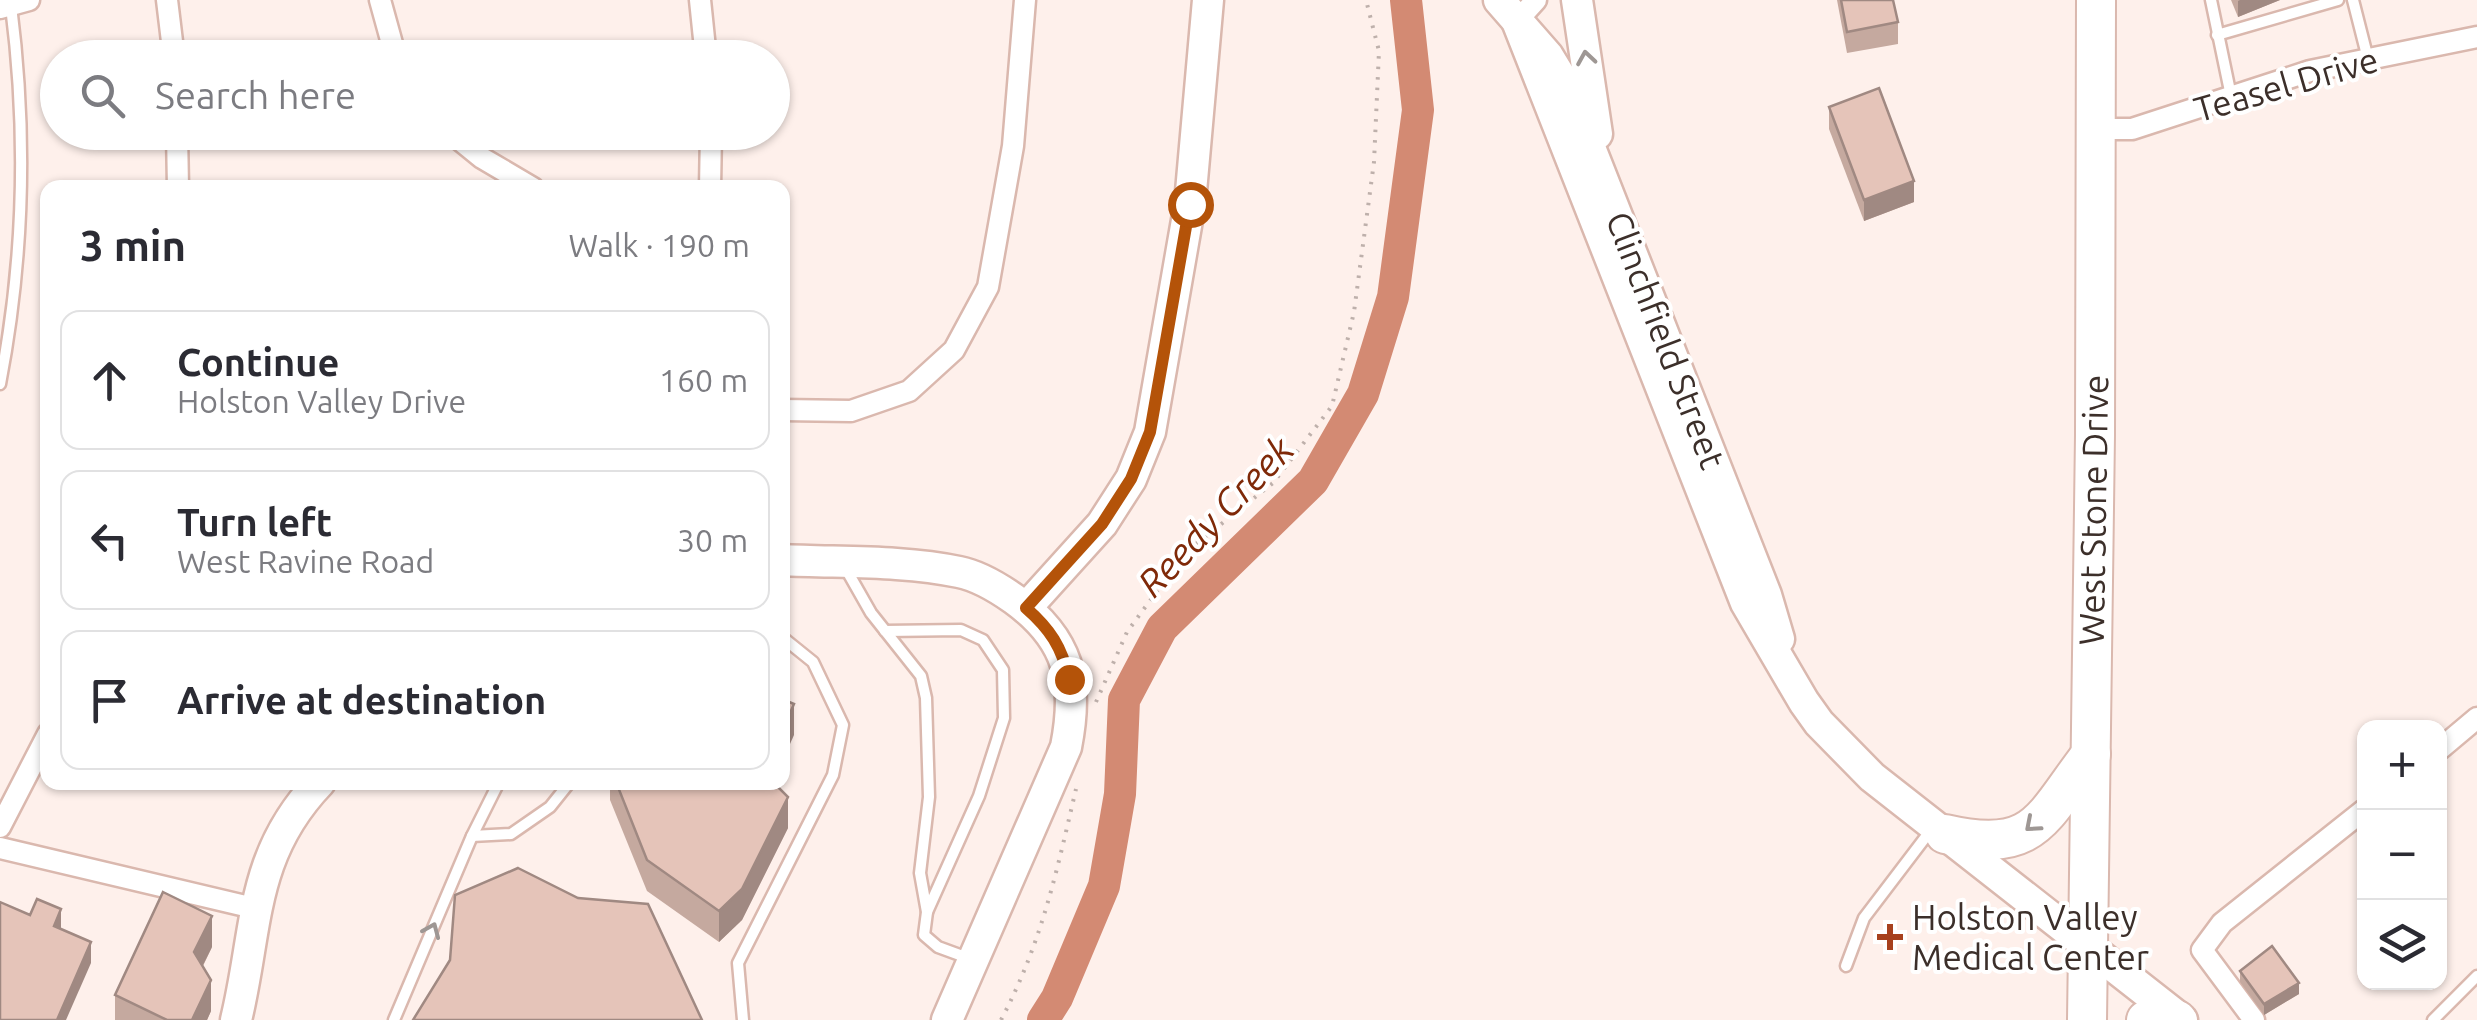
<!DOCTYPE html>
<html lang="en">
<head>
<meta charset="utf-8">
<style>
  body { margin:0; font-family:Ubuntu,sans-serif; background:#f2f2f3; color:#2b2b33 }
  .controls { position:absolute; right:30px; bottom:30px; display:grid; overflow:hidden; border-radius:20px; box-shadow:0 2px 8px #0004 }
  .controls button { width:90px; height:90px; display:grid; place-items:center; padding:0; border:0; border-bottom:2px solid #e1e1e2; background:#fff; color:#2b2b33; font:50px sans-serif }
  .stop { position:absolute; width:30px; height:30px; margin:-22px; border:8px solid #b45309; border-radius:50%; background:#fff }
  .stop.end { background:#b45309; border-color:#fff; box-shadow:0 2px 10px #0008 }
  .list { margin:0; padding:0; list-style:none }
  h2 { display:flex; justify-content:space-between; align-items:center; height:130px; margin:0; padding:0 40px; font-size:42px }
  h2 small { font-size:32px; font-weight:400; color:#7c7c81 }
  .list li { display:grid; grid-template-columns:65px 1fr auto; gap:30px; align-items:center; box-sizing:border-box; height:140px; margin:0 20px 20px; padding:0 20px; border:2px solid #e1e1e2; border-radius:20px }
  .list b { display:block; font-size:38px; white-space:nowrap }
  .list p { margin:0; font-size:32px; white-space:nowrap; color:#7c7c81 }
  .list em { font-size:32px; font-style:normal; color:#7c7c81 }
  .icon { flex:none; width:55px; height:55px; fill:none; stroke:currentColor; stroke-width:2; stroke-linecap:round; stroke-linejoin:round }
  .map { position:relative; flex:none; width:2477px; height:1020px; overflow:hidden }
  .search { position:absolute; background:#fff; box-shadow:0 2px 8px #0004; left:40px; top:40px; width:750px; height:110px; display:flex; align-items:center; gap:25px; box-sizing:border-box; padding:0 35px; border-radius:55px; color:#7c7c81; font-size:38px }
  .panel { position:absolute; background:#fff; box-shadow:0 2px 8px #0004; left:40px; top:180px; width:750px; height:610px; border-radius:20px }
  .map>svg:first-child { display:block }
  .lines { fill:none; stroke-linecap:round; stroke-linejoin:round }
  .river { stroke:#d38a73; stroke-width:32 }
  .lane-casing { stroke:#dab8ae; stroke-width:15 }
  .street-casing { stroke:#dab8ae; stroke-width:25 }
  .secondary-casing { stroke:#dab8ae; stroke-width:35 }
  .highway-casing { stroke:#dab8ae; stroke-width:42 }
  .path { stroke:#beb0ab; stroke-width:4; stroke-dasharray:2.5 8; stroke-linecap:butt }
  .lane { stroke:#fff; stroke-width:10 }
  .street { stroke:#fff; stroke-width:20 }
  .secondary { stroke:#fff; stroke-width:30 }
  .highway { stroke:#fff; stroke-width:38 }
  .wall { fill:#c5a99f }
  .shaded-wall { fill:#a08982 }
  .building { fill:#e5c4b9; stroke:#a08982; stroke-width:2.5 }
  .oneway { stroke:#9e9794 }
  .route { stroke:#b45309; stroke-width:12 }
  .poi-dot { fill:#a7401d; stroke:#fff; stroke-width:4 }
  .labels { text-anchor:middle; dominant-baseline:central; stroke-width:8; stroke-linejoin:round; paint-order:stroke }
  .street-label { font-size:35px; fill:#3c2f2a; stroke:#fff }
  .poi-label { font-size:35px; fill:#3c2f2a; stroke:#fff; text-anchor:start }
  .water-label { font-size:38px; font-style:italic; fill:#7f2908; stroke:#fff }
</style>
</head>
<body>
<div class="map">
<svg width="2477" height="1020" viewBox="0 0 2477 1020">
  <rect width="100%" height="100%" fill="#fef0eb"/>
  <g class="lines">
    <path class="river" d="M1043,1020L1057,998L1104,886L1120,794L1124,700L1162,628L1313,481L1363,394L1393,297L1418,110L1406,0"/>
    <g class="lane-casing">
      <g id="lane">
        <path d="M2211,0L2231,96"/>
        <path d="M2353,0L2368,59"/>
        <path d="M2217,35L2338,0"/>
        <path d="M0,384C24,260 27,131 11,6"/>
        <path d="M846,569L871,613L921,676L926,698L929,797L920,873L927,912L924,935L938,947L968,958"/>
        <path d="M885,631L961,630L983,640L1003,670L1004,718L979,796L927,912"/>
        <path d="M472,836L511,834L550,807L570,782"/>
        <path d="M1846,966L1864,918L1931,830"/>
        <path d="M394,1020L472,836L499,782"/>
        <path d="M743,1020L738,963L833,775L843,725L813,662L782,637"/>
        <path d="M2433,1020L2477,976"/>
      </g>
    </g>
    <g class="street-casing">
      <g id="street">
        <path d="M167,0L174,58"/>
        <path d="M380,0L396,58"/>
        <path d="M700,0L706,58"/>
        <path d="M0,8L29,0"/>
        <path d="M1517,21L1536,0"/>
        <path d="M2095,129H2132L2310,71L2477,37"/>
        <path d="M177,132L178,188"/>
        <path d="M450,132L482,158L533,188"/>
        <path d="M710,188L711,132"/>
        <path d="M782,410L851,411L909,391L954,350L988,287L1013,146L1025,0"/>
        <path d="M2440,749L2477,718"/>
        <path d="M0,827L48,734"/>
        <path d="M0,848L254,908"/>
        <path d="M2254,1020L2202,950L2222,923L2364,810"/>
      </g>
    </g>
    <g class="secondary-casing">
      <g id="secondary">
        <path d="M1499,0L1548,56L1565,84L1766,595L1779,639"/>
        <path d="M1577,0L1597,134"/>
        <path d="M1517,21L1746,603L1804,702L1819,723L1872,777L2182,1020"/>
        <path d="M782,560C840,563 902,560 959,572C979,576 997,587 1014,599C1069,639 1079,681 1066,747L947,1020"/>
        <path d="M1026,608L1102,524L1131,479L1150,432L1190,203L1208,0"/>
        <path d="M236,1020C258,930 249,856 320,782"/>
      </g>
    </g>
    <g class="highway-casing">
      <g id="highway">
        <path d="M1945,834C2036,855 2041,819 2091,754"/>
        <path d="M2087,1020L2095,435L2096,0"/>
        <path d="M2146,1020L2164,1016L2177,1020"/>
      </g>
    </g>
    <g class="path">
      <path d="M1096,702L1127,632L1160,587L1196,544L1273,483L1332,406L1354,312L1374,162L1379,51L1366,0"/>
      <path d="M1001,1020C1042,942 1056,874 1076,789"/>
    </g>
    <use href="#lane" class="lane"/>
    <use href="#street" class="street"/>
    <use href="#secondary" class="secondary"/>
    <use href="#highway" class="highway"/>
  </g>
  <g class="wall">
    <path d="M1837,0H1893L1898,22V44L1847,53Z"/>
    <path d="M2231,0H2280L2238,17Z"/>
    <path d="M1829,107L1914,202L1864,221L1829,129Z"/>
    <path d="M610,782H774L788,828L742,920L719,942L647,891L610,800Z"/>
    <path d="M212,947L203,966L211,1011L207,1020H115V995Z"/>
    <path d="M2240,971L2299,994L2264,1015L2240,982Z"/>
  </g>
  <g class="shaded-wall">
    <path d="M2240,0H2280L2238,17V1Z"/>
    <path d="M1914,181V202L1864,221V200Z"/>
    <path d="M794,704V735L782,762V731Z"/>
    <path d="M788,797V828L742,920L719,942V911Z"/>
    <path d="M61,909V930L54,926Z"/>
    <path d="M212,916V947L194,983V952Z"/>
    <path d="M91,942V963L66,1020H57Z"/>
    <path d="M211,980V1011L207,1020H192Z"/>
    <path d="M2299,983V994L2264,1015V1004Z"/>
  </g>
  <g class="building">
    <path d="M1841,0H1893L1898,22L1847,32Z"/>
    <path d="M1879,88L1914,181L1864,200L1829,107Z"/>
    <path d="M782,699L794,704L782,731Z"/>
    <path d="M616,782H773L788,797L742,889L719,911L647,860Z"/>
    <path d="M518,868L578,898L648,904L702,1020H413L450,960L455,895Z"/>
    <path d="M163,892L212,916L194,952L211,980L192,1020H167L115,995Z"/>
    <path d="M37,899L61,909L54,926L91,942L57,1020H0V902L30,915Z"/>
    <path d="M2272,946L2299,983L2264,1004L2240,971Z"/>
  </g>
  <defs><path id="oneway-chevron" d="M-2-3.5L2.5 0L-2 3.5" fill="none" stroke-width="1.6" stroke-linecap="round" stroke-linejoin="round" transform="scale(2.5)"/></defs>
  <g class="oneway">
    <use href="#oneway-chevron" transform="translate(1586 58) rotate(-99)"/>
    <use href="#oneway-chevron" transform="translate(2032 825) rotate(139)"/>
    <use href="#oneway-chevron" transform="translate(432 930) rotate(-67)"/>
  </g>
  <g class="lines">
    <path class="route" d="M1069,679C1062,647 1050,629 1026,608L1102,524L1131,479L1150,432L1190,204"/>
  </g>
  <path class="poi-dot" d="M1885 922h10v10h10v10h-10v10h-10v-10h-10v-10h10z"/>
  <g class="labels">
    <g class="street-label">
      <text transform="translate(2286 84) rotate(-16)">Teasel Drive</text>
      <text transform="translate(1666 340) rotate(69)">Clinchfield Street</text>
      <text transform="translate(2093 510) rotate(-89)">West Stone Drive</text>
    </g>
    <g class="poi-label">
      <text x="1912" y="917">Holston Valley<tspan x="1912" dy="40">Medical Center</tspan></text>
    </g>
    <g class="water-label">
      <text transform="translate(1215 516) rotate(-46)">Reedy Creek</text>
    </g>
  </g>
</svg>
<div class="controls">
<button>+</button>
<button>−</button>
<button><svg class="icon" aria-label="layers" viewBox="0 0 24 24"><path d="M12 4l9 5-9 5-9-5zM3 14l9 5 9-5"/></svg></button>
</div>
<div class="stop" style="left:1190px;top:204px"></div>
<div class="stop end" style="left:1069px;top:679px"></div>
<div class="search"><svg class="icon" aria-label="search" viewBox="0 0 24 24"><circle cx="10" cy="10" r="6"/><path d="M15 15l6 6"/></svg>Search here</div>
<section class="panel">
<h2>3 min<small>Walk · 190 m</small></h2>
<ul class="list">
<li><svg class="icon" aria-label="ahead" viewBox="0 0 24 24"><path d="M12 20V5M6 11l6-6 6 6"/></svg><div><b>Continue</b><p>Holston Valley Drive</p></div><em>160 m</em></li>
<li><svg class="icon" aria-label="left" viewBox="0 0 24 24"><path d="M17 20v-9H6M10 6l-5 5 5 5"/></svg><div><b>Turn left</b><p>West Ravine Road</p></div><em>30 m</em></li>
<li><svg class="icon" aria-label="arrive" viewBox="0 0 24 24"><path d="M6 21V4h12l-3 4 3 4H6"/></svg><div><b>Arrive at destination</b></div></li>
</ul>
</section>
</div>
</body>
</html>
